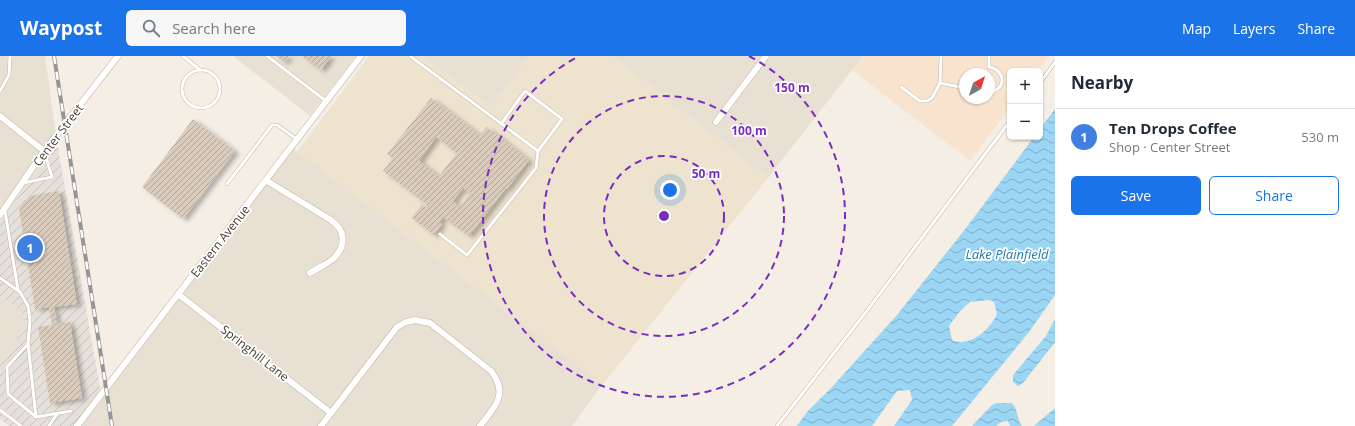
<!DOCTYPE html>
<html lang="en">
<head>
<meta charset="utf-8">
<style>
  body { margin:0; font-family:"Open Sans",sans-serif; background:#f6f6f7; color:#1f2937 }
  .controls { position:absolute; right:12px; top:12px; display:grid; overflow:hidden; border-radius:6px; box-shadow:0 1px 3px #0004 }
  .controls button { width:36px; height:36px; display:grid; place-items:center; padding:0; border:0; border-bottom:1px solid #e0e1e3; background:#fff; color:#1f2937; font:20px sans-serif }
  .compass { position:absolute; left:959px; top:12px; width:36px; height:36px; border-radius:50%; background:#fff; box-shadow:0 1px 3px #0004; rotate:39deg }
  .you { position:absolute; left:670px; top:134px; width:14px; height:14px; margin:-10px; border:3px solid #fff; border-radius:50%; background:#1a73e8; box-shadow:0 0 0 6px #1a73e833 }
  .badge { display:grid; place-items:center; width:26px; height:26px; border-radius:50%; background:#1a73e8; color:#fff; font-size:13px; font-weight:700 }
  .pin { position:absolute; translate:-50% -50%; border:2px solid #fff; box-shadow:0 1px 4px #0006 }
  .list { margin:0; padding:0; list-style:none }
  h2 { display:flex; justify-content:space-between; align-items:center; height:52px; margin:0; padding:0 16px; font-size:17px }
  h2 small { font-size:13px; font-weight:400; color:#747a83 }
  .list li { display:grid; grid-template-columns:26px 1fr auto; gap:12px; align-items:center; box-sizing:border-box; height:56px; padding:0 16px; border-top:1px solid #e0e1e3 }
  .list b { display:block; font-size:15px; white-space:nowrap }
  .list p { margin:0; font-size:13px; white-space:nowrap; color:#747a83 }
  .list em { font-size:13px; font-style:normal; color:#747a83 }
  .actions { display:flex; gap:8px; padding:12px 16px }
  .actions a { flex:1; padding:9px 0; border:1px solid #1a73e8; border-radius:6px; text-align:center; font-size:14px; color:#1a73e8 }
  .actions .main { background:#1a73e8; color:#fff }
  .icon { flex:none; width:22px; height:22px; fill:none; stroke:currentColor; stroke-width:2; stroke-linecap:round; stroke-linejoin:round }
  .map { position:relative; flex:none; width:1055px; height:370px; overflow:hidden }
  header { display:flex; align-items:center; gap:24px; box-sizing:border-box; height:56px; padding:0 20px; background:#1a73e8; color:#fff }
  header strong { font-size:19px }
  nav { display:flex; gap:22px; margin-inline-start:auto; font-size:14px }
  .search { width:280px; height:36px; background:#f6f6f7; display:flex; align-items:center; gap:10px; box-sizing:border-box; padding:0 14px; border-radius:6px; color:#747a83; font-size:15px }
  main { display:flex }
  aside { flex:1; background:#fff }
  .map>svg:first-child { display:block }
  .residential { fill:#e8e0d3 }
  .commercial { fill:#f8e4ce; fill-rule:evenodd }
  .industrial { fill:url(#industrial-furrows) }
  .education { fill:#eee3ce }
  .water { fill:url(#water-waves); fill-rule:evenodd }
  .building { fill:url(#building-hatch); fill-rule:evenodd; filter:url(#shadow) }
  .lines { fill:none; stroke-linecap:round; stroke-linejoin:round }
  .service-casing { stroke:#c0b6a7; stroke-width:4 }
  .minor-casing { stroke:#c0b6a7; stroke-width:7 }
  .service { stroke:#fff; stroke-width:3 }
  .minor { stroke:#fff; stroke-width:6 }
  .rail-casing { stroke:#959595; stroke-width:4 }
  .rail { stroke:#fff; stroke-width:2.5; stroke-dasharray:8; stroke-linecap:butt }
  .ring { fill:none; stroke:#7b2cbf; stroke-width:2; stroke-dasharray:7 5 }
  .labels { text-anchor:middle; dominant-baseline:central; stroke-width:3.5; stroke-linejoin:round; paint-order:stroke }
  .street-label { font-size:12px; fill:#473e34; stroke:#fff }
  .water-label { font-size:13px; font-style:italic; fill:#2478a9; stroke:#fff }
  .centre { fill:#7b2cbf; stroke:#fff; stroke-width:2 }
  .ring-label { font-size:12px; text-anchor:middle; font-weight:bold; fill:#7b2cbf; stroke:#fff; stroke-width:3.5; stroke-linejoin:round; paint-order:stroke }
</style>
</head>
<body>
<header>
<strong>Waypost</strong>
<div class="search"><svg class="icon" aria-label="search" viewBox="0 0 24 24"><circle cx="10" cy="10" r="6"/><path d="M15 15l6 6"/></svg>Search here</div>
<nav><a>Map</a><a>Layers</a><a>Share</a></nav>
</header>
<main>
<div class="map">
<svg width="1055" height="370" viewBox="0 0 1055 370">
  <defs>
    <pattern id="industrial-furrows" width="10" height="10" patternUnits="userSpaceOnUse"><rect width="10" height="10" fill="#e6e0da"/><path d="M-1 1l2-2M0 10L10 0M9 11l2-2" fill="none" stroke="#c7c1bc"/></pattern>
    <pattern id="water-waves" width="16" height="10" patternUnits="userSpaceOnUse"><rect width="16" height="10" fill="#9cd6f5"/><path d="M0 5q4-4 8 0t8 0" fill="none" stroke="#81afc7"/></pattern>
    <pattern id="building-hatch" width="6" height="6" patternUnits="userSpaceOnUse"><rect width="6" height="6" fill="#d9ccbd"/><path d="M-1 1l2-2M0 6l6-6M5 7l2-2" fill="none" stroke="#b2a79a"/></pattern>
    <filter id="shadow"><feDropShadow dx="4.5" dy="2.5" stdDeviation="2" flood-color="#0004"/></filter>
  </defs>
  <rect width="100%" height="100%" fill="#f4eee5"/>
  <g class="residential">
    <path d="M0,0H45L57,87L0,166Z"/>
    <path d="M233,0H356L310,60Z"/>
    <path d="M423,0H529L491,51Z"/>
    <path d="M612,0H863L768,122Z"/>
    <path d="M291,91L603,328L572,370H77Z"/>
    <path d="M0,239L25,259L27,269L0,307Z"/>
  </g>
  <path class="commercial" d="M863,0H1049L1038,15H1010V52L970,105L852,14ZM965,18H989V42H965Z"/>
  <path class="industrial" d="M57,87L101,338L77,370H9L0,363V307L27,269L25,259L0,239V166Z"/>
  <path class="education" d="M369,0H423L491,51L529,0H612L768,122L603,328L297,96Z"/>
  <g class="water">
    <path d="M1055,53V239L1029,276L952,370H894L912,344L910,334L897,335L872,370H797L807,356L832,331L897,259L966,172L1034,81H1040V73ZM989,244L994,246L997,258C990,274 969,292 952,284L949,270L960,255L970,246Z"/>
    <path d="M1055,263V286L1023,327L1018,330L1013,326V319L1046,280Z"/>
    <path d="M997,347H1012C1019,356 1017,364 1022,370H1010L1008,365L1001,366L996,370H972L992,349Z"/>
    <path d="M1055,352V370H1034Z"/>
  </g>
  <g class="building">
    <path d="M276,0H289L284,6Z"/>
    <path d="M302,0H331L321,14Z"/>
    <path d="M431,42L480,79L487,71L529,104L507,133L506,132L469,180L443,161L439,167L442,168L434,179L412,162L422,148L428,153L430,151L383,115L393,102L387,98ZM436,81L457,97L439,120L419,105ZM463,132L470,137L460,151L453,145Z"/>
    <path d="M193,63L235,95L183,163L142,131Z"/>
    <path d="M59,135L77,248L54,251L57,268L70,266L82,342L50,347L38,271L52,269L49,251L35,253L19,153L29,140Z"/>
  </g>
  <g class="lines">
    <g class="service-casing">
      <g id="service">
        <path d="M183,0L200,14"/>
        <path d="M267,0L326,45"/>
        <path d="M410,0L538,95L536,112L467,199L440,178"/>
        <circle cx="201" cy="33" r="19"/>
        <path d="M940,27L965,32"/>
        <path d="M1040,27L1055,6"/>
        <path d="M901,31L920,45H927L932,42L940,27L941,0"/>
        <path d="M0,35L9,19L10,0"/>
        <path d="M989,36C1007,34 1006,14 989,11V0"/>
        <path d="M501,68L525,35L562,63L538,95"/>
        <path d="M23,127L52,121L44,95"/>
        <path d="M227,128L272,69H277L298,84"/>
        <path d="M5,155L18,234"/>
        <path d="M0,222L20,236L28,250L30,265L28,288L36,361L71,355"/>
        <path d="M28,288L7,311L8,338L36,361"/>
        <path d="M0,354L21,370"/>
        <path d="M49,370L57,358"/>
        <path d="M777,370L866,256L1010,65"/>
      </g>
    </g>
    <g class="minor-casing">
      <g id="minor">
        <path d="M0,60L44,95"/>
        <path d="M716,66L766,0"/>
        <path d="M267,125L331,164C345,174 347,189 334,202C328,208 317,212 310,217"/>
        <path d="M0,159L44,95L118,0"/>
        <path d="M178,238L331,357"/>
        <path d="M77,370L361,0"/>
        <path d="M321,370L397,271L406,266L415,264L430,267L491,315C509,338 495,351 480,370"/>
      </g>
    </g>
    <use href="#service" class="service"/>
    <use href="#minor" class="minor"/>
    <g class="rail-casing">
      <path id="rail" d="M54,0L112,370"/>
    </g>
    <use href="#rail" class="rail"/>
  </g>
  <g class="ring">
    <circle cx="664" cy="160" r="60"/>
    <circle cx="664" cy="160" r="120"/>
    <path d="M749 0A181 181 0 1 1 579 0"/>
  </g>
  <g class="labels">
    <g class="street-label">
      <text transform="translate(58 79) rotate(-53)">Center Street</text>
      <text transform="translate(220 185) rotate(-52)">Eastern Avenue</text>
      <text transform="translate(255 297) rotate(38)">Springhill Lane</text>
    </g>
    <g class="water-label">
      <text x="1007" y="198">Lake Plainfield</text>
    </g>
  </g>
  <circle cx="664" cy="160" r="6" class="centre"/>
  <g class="ring-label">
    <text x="792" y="36">150 m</text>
    <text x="749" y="79">100 m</text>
    <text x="706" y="122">50 m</text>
  </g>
</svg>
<div class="controls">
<button>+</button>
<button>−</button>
</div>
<svg class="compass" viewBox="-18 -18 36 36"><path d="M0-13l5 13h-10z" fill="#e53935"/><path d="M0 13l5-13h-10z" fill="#747a83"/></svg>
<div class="you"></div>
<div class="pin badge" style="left:30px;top:192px;background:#3f7fe0">1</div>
</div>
<aside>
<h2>Nearby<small></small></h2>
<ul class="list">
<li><span class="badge" style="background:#3f7fe0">1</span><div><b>Ten Drops Coffee</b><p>Shop · Center Street</p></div><em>530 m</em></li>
</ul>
<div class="actions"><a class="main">Save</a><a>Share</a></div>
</aside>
</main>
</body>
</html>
